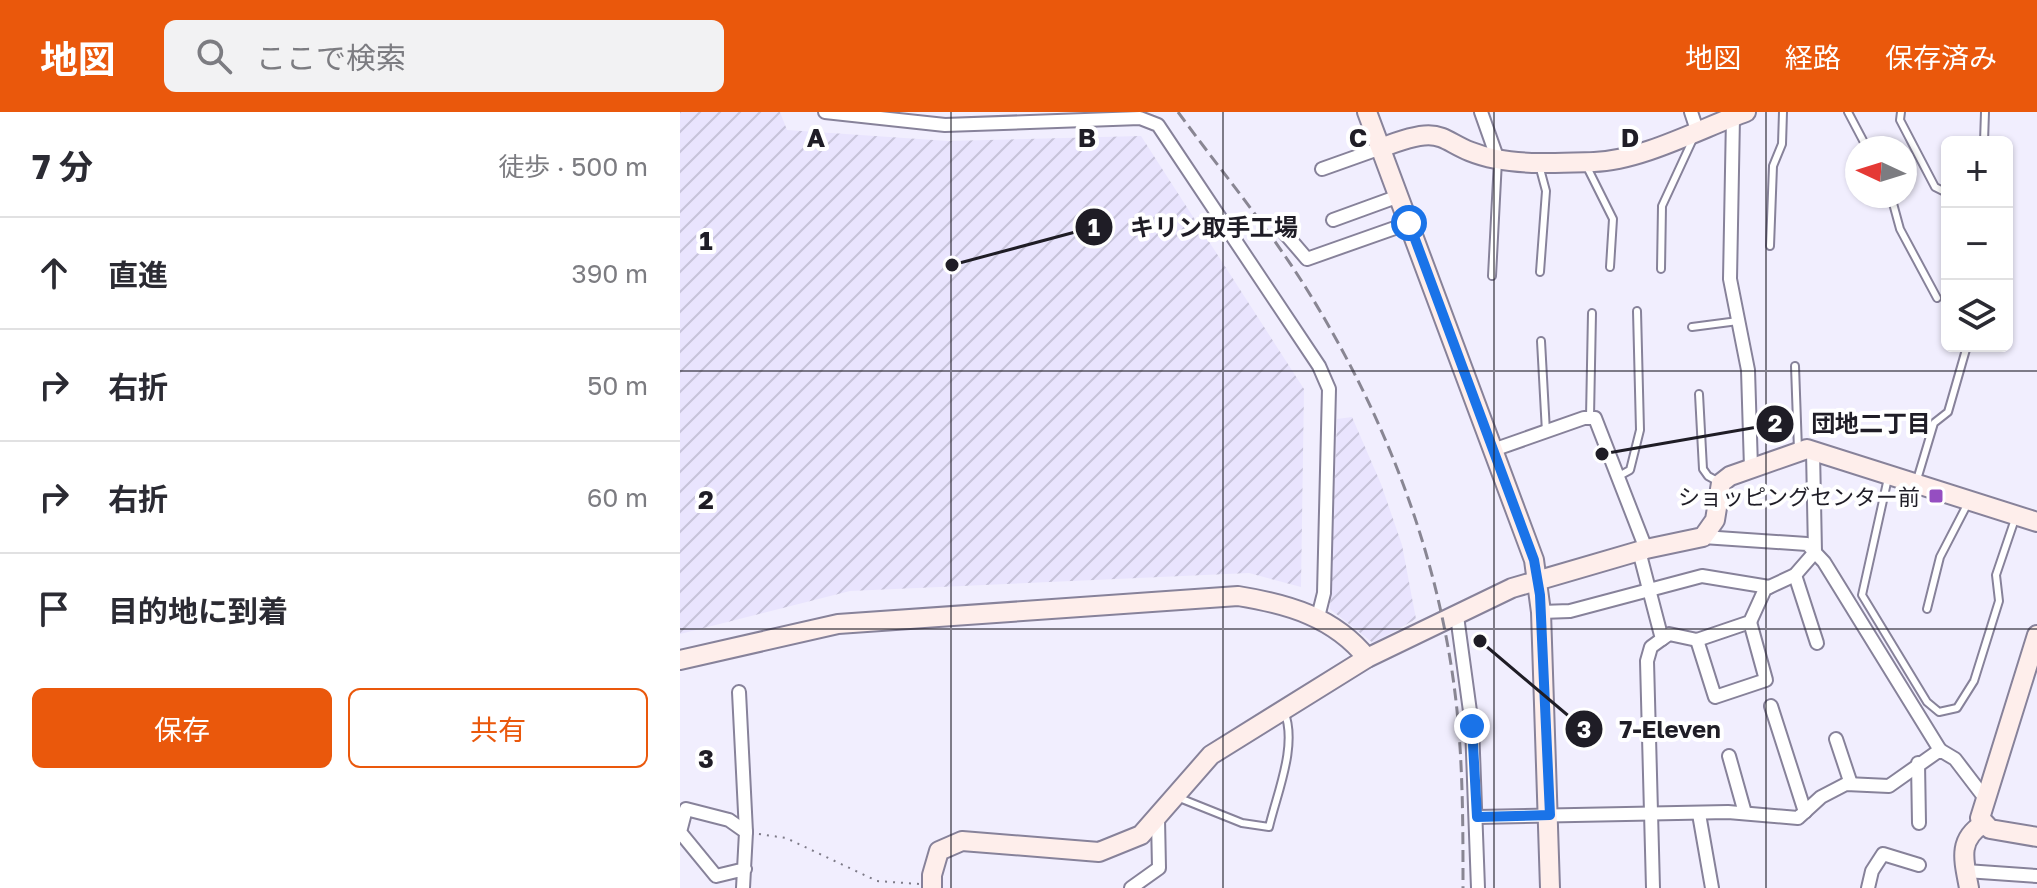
<!DOCTYPE html>
<html lang="ja">
<head>
<meta charset="utf-8">
<style>
  body { margin:0; font-family:"Golos Text","Noto Sans JP",sans-serif; background:#f2f2f3; color:#2b2b33 }
  .controls { position:absolute; right:24px; top:24px; display:grid; overflow:hidden; border-radius:12px; box-shadow:0 2px 6px #0004 }
  .controls button { width:72px; height:72px; display:grid; place-items:center; padding:0; border:0; border-bottom:2px solid #e1e1e2; background:#fff; color:#2b2b33; font:40px sans-serif }
  .compass { position:absolute; left:1165px; top:24px; width:72px; height:72px; border-radius:50%; background:#fff; box-shadow:0 2px 6px #0004; rotate:274deg }
  .stop { position:absolute; width:24px; height:24px; margin:-18px; border:6px solid #1a73e8; border-radius:50%; background:#fff }
  .stop.end { background:#1a73e8; border-color:#fff; box-shadow:0 2px 8px #0008 }
  .list { margin:0; padding:0; list-style:none }
  h2 { display:flex; justify-content:space-between; align-items:center; height:104px; margin:0; padding:0 32px; font-size:34px }
  h2 small { font-size:26px; font-weight:400; color:#7c7c81 }
  .list li { display:grid; grid-template-columns:52px 1fr auto; gap:24px; align-items:center; box-sizing:border-box; height:112px; padding:0 32px; border-top:2px solid #e1e1e2 }
  .list b { display:block; font-size:30px; white-space:nowrap }
  .list em { font-size:26px; font-style:normal; color:#7c7c81 }
  .actions { display:flex; gap:16px; padding:24px 32px }
  .actions a { flex:1; padding:18px 0; border:2px solid #ea580c; border-radius:12px; text-align:center; font-size:28px; color:#ea580c }
  .actions .main { background:#ea580c; color:#fff }
  .icon { flex:none; width:44px; height:44px; fill:none; stroke:currentColor; stroke-width:2; stroke-linecap:round; stroke-linejoin:round }
  .map { position:relative; flex:none; width:1357px; height:776px; overflow:hidden }
  header { display:flex; align-items:center; gap:48px; box-sizing:border-box; height:112px; padding:0 40px; background:#ea580c; color:#fff }
  header strong { font-size:38px }
  nav { display:flex; gap:44px; margin-inline-start:auto; font-size:28px }
  .search { width:560px; height:72px; background:#f2f2f3; display:flex; align-items:center; gap:20px; box-sizing:border-box; padding:0 28px; border-radius:12px; color:#7c7c81; font-size:30px }
  main { display:flex }
  aside { flex:1; background:#fff }
  .map>svg:first-child { display:block }
  .industrial { fill:url(#industrial-furrows) }
  .lines { fill:none; stroke-linecap:round; stroke-linejoin:round }
  .lane-casing { stroke:#87829a; stroke-width:10 }
  .street-casing { stroke:#87829a; stroke-width:16 }
  .secondary-casing { stroke:#87829a; stroke-width:22 }
  .path { stroke:#7e7b88; stroke-width:2; stroke-dasharray:2 6; stroke-linecap:butt }
  .lane { stroke:#fff; stroke-width:6 }
  .street { stroke:#fff; stroke-width:12 }
  .secondary { stroke:#feeeeb; stroke-width:18 }
  .rail { stroke:#898693; stroke-width:3; stroke-dasharray:12 6; stroke-linecap:butt }
  .route { stroke:#1a73e8; stroke-width:10 }
  .grid { fill:none; stroke:#1f1d26; stroke-width:2; stroke-opacity:0.55 }
  .poi-dot { fill:#954ec1; stroke:#fff; stroke-width:3 }
  .labels { text-anchor:middle; dominant-baseline:central; stroke-width:8; stroke-linejoin:round; paint-order:stroke }
  .poi-label { font-size:22px; fill:#1f1d26; stroke:#fff; text-anchor:end }
  .grid-label { font-size:26px; text-anchor:middle; font-weight:bold; fill:#1f1d26; stroke:#fff; stroke-width:8; stroke-linejoin:round; paint-order:stroke }
  .leader { fill:none; stroke:#1f1d26; stroke-width:3 }
  .callout-dot { fill:#1f1d26; stroke:#fff; stroke-width:3 }
  .mark-label { font-size:24px; text-anchor:middle; font-weight:bold; fill:#fff }
  .callout-label { font-size:24px; text-anchor:middle; font-weight:bold; fill:#1f1d26; stroke:#fff; stroke-width:8; stroke-linejoin:round; paint-order:stroke }
</style>
</head>
<body>
<header>
<strong>地図</strong>
<div class="search"><svg class="icon" aria-label="search" viewBox="0 0 24 24"><circle cx="10" cy="10" r="6"/><path d="M15 15l6 6"/></svg>ここで検索</div>
<nav><a>地図</a><a>経路</a><a>保存済み</a></nav>
</header>
<main>
<aside>
<h2>7 分<small>徒歩 · 500 m</small></h2>
<ul class="list">
<li><svg class="icon" aria-label="ahead" viewBox="0 0 24 24"><path d="M12 20V5M6 11l6-6 6 6"/></svg><div><b>直進</b></div><em>390 m</em></li>
<li><svg class="icon" aria-label="right" viewBox="0 0 24 24"><path d="M7 20v-9h11M14 6l5 5-5 5"/></svg><div><b>右折</b></div><em>50 m</em></li>
<li><svg class="icon" aria-label="right" viewBox="0 0 24 24"><path d="M7 20v-9h11M14 6l5 5-5 5"/></svg><div><b>右折</b></div><em>60 m</em></li>
<li><svg class="icon" aria-label="arrive" viewBox="0 0 24 24"><path d="M6 21V4h12l-3 4 3 4H6"/></svg><div><b>目的地に到着</b></div></li>
</ul>
<div class="actions"><a class="main">保存</a><a>共有</a></div>
</aside>
<div class="map">
<svg width="1357" height="776" viewBox="0 0 1357 776">
  <defs>
    <pattern id="industrial-furrows" width="10" height="10" patternUnits="userSpaceOnUse" patternTransform="scale(2)"><rect width="10" height="10" fill="#e9e4fe"/><path d="M-1 1l2-2M0 10L10 0M9 11l2-2" fill="none" stroke="#c7c3da"/></pattern>
  </defs>
  <rect width="100%" height="100%" fill="#f1eefe"/>
  <g class="industrial">
    <path d="M0,0H100L107,18L268,29L461,24L624,277L621,475L569,461L170,479L0,522Z"/>
    <path d="M672,305L701,372L722,433L736,507L693,531L650,497L657,307Z"/>
  </g>
  <g class="lines">
    <g class="lane-casing">
      <g id="lane">
        <path d="M1168,0L1187,36"/>
        <path d="M1221,0L1220,8L1255,75L1267,81"/>
        <path d="M1304,30L1305,0"/>
        <path d="M859,53L866,79L860,160"/>
        <path d="M906,53L933,107L930,155"/>
        <path d="M1211,84L1220,117L1257,186"/>
        <path d="M1090,134L1093,54L1102,32L1103,0"/>
        <path d="M981,157L982,94L1013,27"/>
        <path d="M812,164L818,48"/>
        <path d="M1012,215L1058,209"/>
        <path d="M861,229L866,320"/>
        <path d="M1115,254L1118,338"/>
        <path d="M1019,282L1023,357L1028,364L1039,370"/>
        <path d="M910,305L912,201"/>
        <path d="M939,364L950,358L960,318L957,199"/>
        <path d="M1208,366L1182,483L1247,590L1259,600L1277,596L1294,569L1319,489L1316,463L1335,407"/>
        <path d="M1236,371L1254,311L1268,300L1287,234"/>
        <path d="M1247,497L1260,445L1289,389"/>
        <path d="M497,685L562,711L589,715C597,681 618,633 604,599"/>
      </g>
    </g>
    <g class="street-casing">
      <g id="street">
        <path d="M145,0L265,13L460,6L478,13L639,254L649,277L644,481L638,505"/>
        <path d="M801,0L818,48"/>
        <path d="M1011,0L1017,18"/>
        <path d="M1053,5L1050,167L1068,258L1071,356"/>
        <path d="M642,57L701,36"/>
        <path d="M653,108L719,84"/>
        <path d="M603,119L627,147L729,111"/>
        <path d="M813,338L904,306H915L966,437"/>
        <path d="M1023,425L1127,432L1144,450L1260,638"/>
        <path d="M959,439L982,527L971,535L967,549L973,776"/>
        <path d="M1115,463L1137,531"/>
        <path d="M861,500L890,499L1022,464L1089,475"/>
        <path d="M777,504L792,614L798,776"/>
        <path d="M982,527L989,522L1017,528L1070,510L1085,477L1115,463L1135,440L1133,339"/>
        <path d="M1017,528L1035,585L1086,568L1070,510"/>
        <path d="M59,580L66,720"/>
        <path d="M1091,594L1125,700"/>
        <path d="M1156,627L1171,672"/>
        <path d="M1049,644L1065,701"/>
        <path d="M1238,651L1239,711"/>
        <path d="M1019,702L1032,776"/>
        <path d="M797,705L1048,700L1118,706L1141,685L1166,672L1209,674L1260,638L1275,647L1304,685"/>
        <path d="M1286,759L1357,764"/>
        <path d="M63,776L66,720L49,708L6,697L0,720L36,764L65,757"/>
        <path d="M451,776L479,756L478,707"/>
        <path d="M1188,776L1192,759L1203,742L1239,753"/>
      </g>
    </g>
    <g class="secondary-casing">
      <g id="secondary">
        <path d="M687,0L854,448L861,500L870,776"/>
        <path d="M701,36C774,7 755,35 816,47C847,53 883,51 914,50C960,49 1022,16 1066,0"/>
        <path d="M1357,523L1300,706L1310,717L1357,725"/>
        <path d="M0,548L158,512L558,484C608,492 654,505 687,546"/>
        <path d="M252,776V763L259,739L282,729L419,740L461,723L531,643L687,546L832,476L966,437L1023,425L1035,408L1041,371L1050,364L1127,337L1357,410"/>
        <path d="M1289,776C1284,749 1277,728 1303,712"/>
      </g>
    </g>
    <path class="path" d="M79,722L106,726L197,769L239,772"/>
    <use href="#lane" class="lane"/>
    <use href="#street" class="street"/>
    <use href="#secondary" class="secondary"/>
    <path class="rail" d="M498,0C541,59 588,115 626,176C704,301 759,442 776,589C783,651 783,713 783,776"/>
  </g>
  <g class="lines">
    <path class="route" d="M729,111L854,448L860,483L870,703L797,705L792,614"/>
  </g>
  <path class="grid" d="M271,0V776M543,0V776M814,0V776M1086,0V776M0,259H1357M0,517H1357"/>
  <rect class="poi-dot" x="1248" y="376" width="16" height="16" rx="4"/>
  <g class="labels">
    <g class="poi-label">
      <text x="1240" y="384">ショッピングセンター前</text>
    </g>
  </g>
  <g class="grid-label">
    <text x="136" y="35">A</text>
    <text x="407" y="35">B</text>
    <text x="678" y="35">C</text>
    <text x="950" y="35">D</text>
    <text x="26" y="138">1</text>
    <text x="26" y="397">2</text>
    <text x="26" y="656">3</text>
  </g>
  <path class="leader" d="M272 153L414 115M922 342L1095 312M800 529L904 617"/>
  <g class="callout-dot">
    <circle cx="272" cy="153" r="8"/>
    <circle cx="922" cy="342" r="8"/>
    <circle cx="800" cy="529" r="8"/>
    <circle cx="414" cy="115" r="20"/>
    <circle cx="1095" cy="312" r="20"/>
    <circle cx="904" cy="617" r="20"/>
  </g>
  <g class="mark-label">
    <text x="414" y="124">1</text>
    <text x="1095" y="320">2</text>
    <text x="904" y="626">3</text>
  </g>
  <g class="callout-label">
    <text x="534" y="124">キリン取手工場</text>
    <text x="1191" y="320">団地二丁目</text>
    <text x="990" y="626">7-Eleven</text>
  </g>
</svg>
<div class="controls">
<button>+</button>
<button>−</button>
<button><svg class="icon" aria-label="layers" viewBox="0 0 24 24"><path d="M12 4l9 5-9 5-9-5zM3 14l9 5 9-5"/></svg></button>
</div>
<svg class="compass" viewBox="-18 -18 36 36"><path d="M0-13l5 13h-10z" fill="#e53935"/><path d="M0 13l5-13h-10z" fill="#7c7c81"/></svg>
<div class="stop" style="left:729px;top:111px"></div>
<div class="stop end" style="left:792px;top:614px"></div>
</div>
</main>
</body>
</html>
